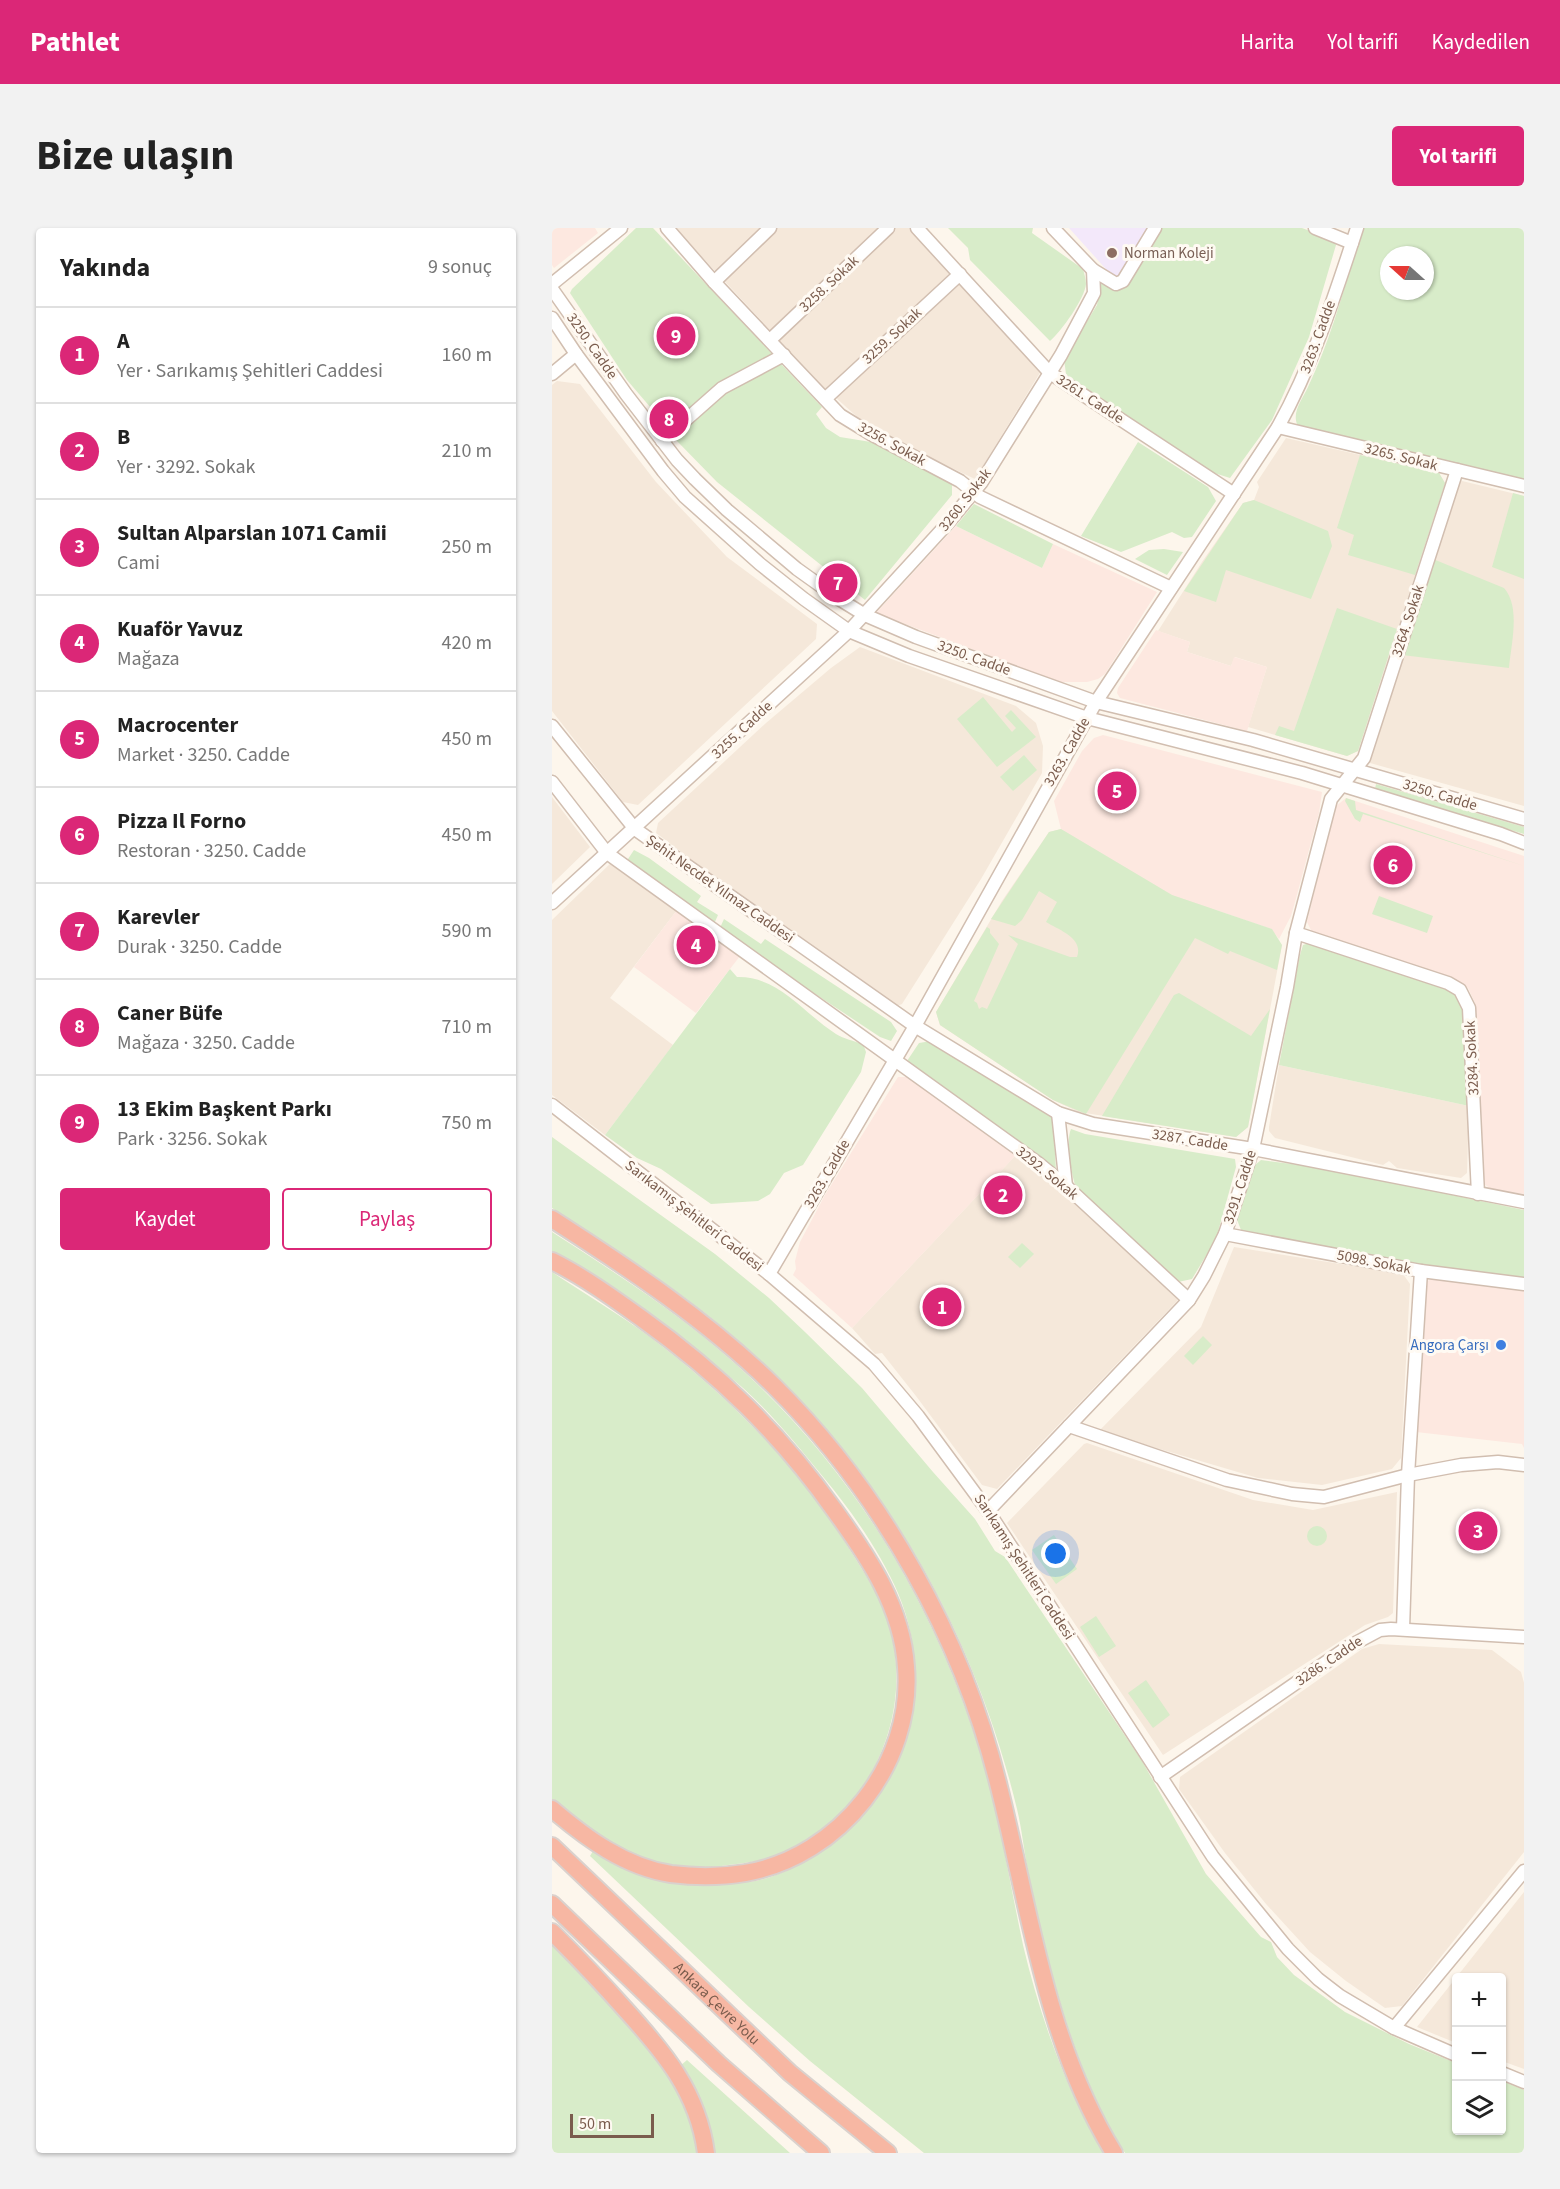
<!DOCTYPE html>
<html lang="tr">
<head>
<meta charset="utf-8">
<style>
  body { margin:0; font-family:"Source Sans 3",sans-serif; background:#f2f2f2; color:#222 }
  .controls { position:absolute; right:18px; bottom:18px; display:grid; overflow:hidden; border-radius:6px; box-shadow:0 2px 4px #0004 }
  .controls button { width:54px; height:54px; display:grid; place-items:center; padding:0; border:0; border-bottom:2px solid #e0e0e0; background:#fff; color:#222; font:30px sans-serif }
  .compass { position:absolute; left:828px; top:18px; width:54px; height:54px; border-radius:50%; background:#fff; box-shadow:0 2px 4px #0004; rotate:291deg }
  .scale { position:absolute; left:18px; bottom:15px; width:84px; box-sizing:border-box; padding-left:6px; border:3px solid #7a5c4d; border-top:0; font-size:16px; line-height:21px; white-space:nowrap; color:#7a5c4d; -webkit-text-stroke:4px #fffaf3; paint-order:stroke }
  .you { position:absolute; left:504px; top:1326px; width:21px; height:21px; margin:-15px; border:4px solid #fff; border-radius:50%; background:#1a73e8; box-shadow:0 0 0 9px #1a73e833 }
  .badge { display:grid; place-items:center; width:39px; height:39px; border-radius:50%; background:#db2777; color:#fff; font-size:20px; font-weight:700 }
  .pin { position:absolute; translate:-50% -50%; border:3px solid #fff; box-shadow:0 2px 6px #0006 }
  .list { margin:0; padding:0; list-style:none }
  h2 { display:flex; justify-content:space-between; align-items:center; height:78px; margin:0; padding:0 24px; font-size:26px }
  h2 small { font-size:20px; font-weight:400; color:#767676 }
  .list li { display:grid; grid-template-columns:39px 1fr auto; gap:18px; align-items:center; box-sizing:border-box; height:96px; padding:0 24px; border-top:2px solid #e0e0e0 }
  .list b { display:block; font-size:22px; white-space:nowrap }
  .list p { margin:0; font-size:20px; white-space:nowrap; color:#767676 }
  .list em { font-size:20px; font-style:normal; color:#767676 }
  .actions { display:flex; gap:12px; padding:18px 24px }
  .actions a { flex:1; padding:14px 0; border:2px solid #db2777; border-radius:6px; text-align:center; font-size:21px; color:#db2777 }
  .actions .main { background:#db2777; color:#fff }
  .icon { flex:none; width:33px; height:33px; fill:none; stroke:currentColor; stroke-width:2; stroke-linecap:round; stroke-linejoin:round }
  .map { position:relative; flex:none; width:972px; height:1925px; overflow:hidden; border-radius:6px }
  header { display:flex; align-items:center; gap:36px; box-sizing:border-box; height:84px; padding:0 30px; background:#db2777; color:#fff }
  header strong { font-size:28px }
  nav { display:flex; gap:33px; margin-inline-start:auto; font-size:21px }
  .intro { display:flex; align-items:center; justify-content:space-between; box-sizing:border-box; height:144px; padding:0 36px }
  h1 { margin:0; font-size:42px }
  .button { padding:15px 27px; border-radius:6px; background:#db2777; color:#fff; font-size:21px; font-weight:700 }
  main { display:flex; gap:36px; padding:0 36px }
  aside { flex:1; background:#fff; border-radius:6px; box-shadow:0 2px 4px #0004 }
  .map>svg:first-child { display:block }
  .residential { fill:#f5e8da }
  .commercial { fill:#fde8e0 }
  .education { fill:#f3e8fa }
  .green { fill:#d8ecc9; fill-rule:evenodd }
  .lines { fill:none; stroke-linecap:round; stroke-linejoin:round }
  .minor-casing { stroke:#d1beb0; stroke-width:15 }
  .highway-casing { stroke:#dad1cd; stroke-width:20 }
  .minor { stroke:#fff; stroke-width:12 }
  .highway { stroke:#f7b7a3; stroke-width:16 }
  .education-dot { fill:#8d6e63; stroke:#fffaf3; stroke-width:2 }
  .shop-dot { fill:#3f7fe0; stroke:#fffaf3; stroke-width:2 }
  .labels { text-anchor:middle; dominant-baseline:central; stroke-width:6; stroke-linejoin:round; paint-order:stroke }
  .education-label { font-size:15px; fill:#785e54; stroke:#fffaf3; text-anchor:start }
  .street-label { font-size:15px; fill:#7a5c4d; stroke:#fffaf3 }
  .shop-label { font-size:15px; fill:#366cbe; stroke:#fffaf3; text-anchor:end }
</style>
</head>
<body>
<header>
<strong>Pathlet</strong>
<nav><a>Harita</a><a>Yol tarifi</a><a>Kaydedilen</a></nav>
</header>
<div class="intro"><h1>Bize ulaşın</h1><a class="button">Yol tarifi</a></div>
<main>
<aside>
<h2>Yakında<small>9 sonuç</small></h2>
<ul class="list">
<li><span class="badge">1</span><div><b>A</b><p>Yer · Sarıkamış Şehitleri Caddesi</p></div><em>160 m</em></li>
<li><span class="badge">2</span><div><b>B</b><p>Yer · 3292. Sokak</p></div><em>210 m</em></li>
<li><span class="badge">3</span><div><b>Sultan Alparslan 1071 Camii</b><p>Cami</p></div><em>250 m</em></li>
<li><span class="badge">4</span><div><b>Kuaför Yavuz</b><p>Mağaza</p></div><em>420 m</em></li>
<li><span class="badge">5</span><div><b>Macrocenter</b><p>Market · 3250. Cadde</p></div><em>450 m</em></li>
<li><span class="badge">6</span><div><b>Pizza Il Forno</b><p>Restoran · 3250. Cadde</p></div><em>450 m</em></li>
<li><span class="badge">7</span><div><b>Karevler</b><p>Durak · 3250. Cadde</p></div><em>590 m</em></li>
<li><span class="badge">8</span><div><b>Caner Büfe</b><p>Mağaza · 3250. Cadde</p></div><em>710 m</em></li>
<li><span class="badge">9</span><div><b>13 Ekim Başkent Parkı</b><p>Park · 3256. Sokak</p></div><em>750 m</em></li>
</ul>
<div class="actions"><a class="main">Kaydet</a><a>Paylaş</a></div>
</aside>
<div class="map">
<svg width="972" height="1925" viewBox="0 0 972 1925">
  <rect width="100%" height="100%" fill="#fdf6ec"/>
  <g class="residential">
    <path d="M123,0H358L399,44L280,158L273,161Z"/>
    <path d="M408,56L489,143L423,251L343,213L312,195L283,169Z"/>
    <path d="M5,153L28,156L104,254L175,329L265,396L264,411L86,577L71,574L0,483V157Z"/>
    <path d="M734,210L887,245L893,255L806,523L795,528L696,499L715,439L683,429L679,438L635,424L638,414L606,403L650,334L691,275L702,272L707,259L705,254Z"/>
    <path d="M906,252L972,268V578L818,535L816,528Z"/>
    <path d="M308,419L464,478L484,495L491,518L490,545L429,651L350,776L345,778L262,723L104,605L106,595L214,495L279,440Z"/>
    <path d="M0,569L38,619L0,656Z"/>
    <path d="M509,601L730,717L696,899L684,909L527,884L501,872L388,797L384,784L450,673L497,604Z"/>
    <path d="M60,634L125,682L58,770L121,817L53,907L0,867V692Z"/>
    <path d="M727,837L917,878L915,945L909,950L845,940L837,933L831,937L723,910L717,903V899Z"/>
    <path d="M466,925L541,990L626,1072L445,1261L430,1257L364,1168L330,1125L323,1126L300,1100Z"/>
    <path d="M682,1019L851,1046L858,1056L849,1230L840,1241L770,1257L706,1250L547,1203L649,1099Z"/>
    <path d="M535,1215L701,1272L761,1282L845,1264L841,1385L836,1389L813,1397L611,1527L455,1295L532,1216Z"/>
    <path d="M827,1416L940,1422L969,1444L972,1455V1624L850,1778L833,1780L794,1753L758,1724L714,1676L673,1625L627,1561L628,1549L810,1421Z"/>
    <path d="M972,1664V1841L950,1833V1750H904V1815L865,1799Z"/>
  </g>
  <g class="commercial">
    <path d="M0,0H43L46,5L2,40L0,37Z"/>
    <path d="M404,298L490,340L501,316L605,364L553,446L546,451L535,454H507L324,385Z"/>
    <path d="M604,402L638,414L635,424L679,438L682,429L715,439L695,503L568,470L565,465L566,460Z"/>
    <path d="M551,507L770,564L767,585L743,674L739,688L727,711L719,701L620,667L509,601L502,573L530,523L542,510Z"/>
    <path d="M794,570L972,628V966L939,961L931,955L923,775L916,760L907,754L760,704L755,694L783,579Z"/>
    <path d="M125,682L188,728L144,785L82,739Z"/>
    <path d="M346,849H360L466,925L300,1100L241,1047L244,1041L243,1033L248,1014L273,967Z"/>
    <path d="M883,1050L972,1059V1220L970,1216L864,1204L872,1058L875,1053Z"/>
  </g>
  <path class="education" d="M517,0H596L565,49L562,50Z"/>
  <g class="green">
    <path d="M84,0H101L222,128L117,201L75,152L18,65L20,61Z"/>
    <path d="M396,0H481L480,5L531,41C532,45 534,51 534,56C533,70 509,104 498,113L418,32L416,20Z"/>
    <path d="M607,0H750L782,12L784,17L757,109L720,192L678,250L659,244L537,167L514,146L512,131L545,77L550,51L561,60Z"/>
    <path d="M811,0H972V251L746,198C739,185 750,172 756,159C780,109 794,53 811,0ZM837,27H873V63H837Z"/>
    <path d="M224,135L229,136L270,179L264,186L274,200L288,209L325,215L400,256V267L313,372L165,254L124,212L171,163Z"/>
    <path d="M586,214L656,259L664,273L640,309L632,310L620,304L569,324L529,308Z"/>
    <path d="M808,227L887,245L893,255L863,347L796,327L802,307L785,300Z"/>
    <path d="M961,265L972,268V351L940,339Z"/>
    <path d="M702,272L776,303L780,318L759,371L674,342L664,374L632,363L691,275Z"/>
    <path d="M422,276L501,316L490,340L404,298Z"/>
    <path d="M612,321L631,324L615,347L583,331L597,322Z"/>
    <path d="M881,331L952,360C969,379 959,417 957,440L850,427Z"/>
    <path d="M785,380L845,401L806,523L795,528L723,507L727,498L742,503Z"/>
    <path d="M431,469L460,504L464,500L453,488L459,482L484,509L445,539L405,491Z"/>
    <path d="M472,527L485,542L461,563L448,549Z"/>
    <path d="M824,556L972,599V606L823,561Z"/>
    <path d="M794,570L803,573L804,582L972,638L811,586L808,594L803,591L793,573Z"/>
    <path d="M509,601L620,667L720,701L730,717L725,742L678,723L676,726L643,710L534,886L501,872L388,797L384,784L435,699L438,701V705L447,716L422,773L425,775L427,781L430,779L435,781L466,716L456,707L518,729H525C532,710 507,702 494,694L505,674L487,663L470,692L463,698L439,691L497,604Z"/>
    <path d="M82,622L97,630L149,668L145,674L166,687L162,696L74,634Z"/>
    <path d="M827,668L881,688L875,705L820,686Z"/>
    <path d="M172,691L209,716L213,711L339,794L345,803L339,813L328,809L167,702Z"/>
    <path d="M757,715L896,761L906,767L911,777L917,878L727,837L748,727L751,717Z"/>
    <path d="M178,741L185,749C227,748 251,785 284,806C292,811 302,813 311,816L314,824L309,844L251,937L232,945L218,966L206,973L159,976L109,941L85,930L53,907Z"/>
    <path d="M627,765L699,808L718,781L696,899L684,909L550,888L622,767Z"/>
    <path d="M379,813L501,890L504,943L355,833L367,815Z"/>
    <path d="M519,901L533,906L683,931L684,939L664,1011L640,1051L626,1054L526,966C520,950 513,915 519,901Z"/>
    <path d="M0,909L163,1026L217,1070L253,1104L310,1160L381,1244L423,1291L443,1323L453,1329L590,1533L654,1646L709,1709L719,1714L725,1729L742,1747L793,1784L857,1816L904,1835V1902H950V1853L972,1862V1925H573C520,1840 497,1740 476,1643C472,1623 470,1602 465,1581C423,1407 331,1240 196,1121C136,1067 67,1024 0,980Z"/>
    <path d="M709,932L771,940L972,982V1050L867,1037L702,1008L689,1002L684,989L703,937Z"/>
    <path d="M0,1004C70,1049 142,1095 202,1153C314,1259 394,1399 435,1548C450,1604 459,1661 471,1717C488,1789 514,1861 551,1925H372L258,1833L197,1779L38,1628L41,1623C53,1629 65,1637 78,1640C91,1644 105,1645 118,1647C147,1652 174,1658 203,1653C226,1649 249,1636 268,1624C355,1566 386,1461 346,1365C328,1324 301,1285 272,1250C246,1218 221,1187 191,1160C136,1111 74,1072 14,1031L0,1024Z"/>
    <path d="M470,1015L482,1026L468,1040L456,1029Z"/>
    <path d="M0,1044C33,1066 67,1086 98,1109C176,1167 247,1239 298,1322C312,1344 328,1368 336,1394C365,1486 317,1591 226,1627C210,1633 192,1635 176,1637C151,1641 124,1641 99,1634C62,1623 29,1596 0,1571Z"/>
    <path d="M651,1108L660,1117L641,1137L632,1128Z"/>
    <circle cx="765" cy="1308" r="10"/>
    <path d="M502,1307L525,1341L504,1356L480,1322Z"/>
    <path d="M544,1388L564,1418L547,1429L528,1399Z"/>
    <path d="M594,1452L618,1487L601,1500L576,1465Z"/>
    <path d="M0,1714C59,1775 133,1836 146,1925H0Z"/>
    <path d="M135,1832L238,1925H162L157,1902L128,1838Z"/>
  </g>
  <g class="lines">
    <g class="minor-casing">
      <g id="minor">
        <path d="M115,0L162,54L288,187L319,206L408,253L428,269L619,360"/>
        <path d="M365,0L498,145L682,266"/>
        <path d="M763,0L800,15"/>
        <path d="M541,42L564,56L571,53L603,0"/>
        <path d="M162,54L218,0"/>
        <path d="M0,56L69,0"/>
        <path d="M0,61L74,166L125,232L143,251L175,282L245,341L287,371L313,387L364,409L544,474L701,512L972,591"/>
        <path d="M0,90L24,126L111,243L133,269L208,336L252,371L297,403L357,428L535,490L750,545L949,606L972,615"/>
        <path d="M218,112L336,0"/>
        <path d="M0,146L24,126"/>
        <path d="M273,171L408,46"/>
        <path d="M726,199L972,258"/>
        <path d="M110,213L170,160L232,127"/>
        <path d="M0,498L83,601L363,798L506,885L541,896L701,921L972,974"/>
        <path d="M0,554L55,625L486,935L514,958L637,1072"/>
        <path d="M0,675L297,403L396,295L429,255L509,127L542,65L541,42L501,0"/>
        <path d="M744,705L896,755L908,762L917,780L926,966"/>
        <path d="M0,877L217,1046L322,1136L366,1188L436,1283L661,1629L736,1721L766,1751L788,1768L842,1800L904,1827"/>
        <path d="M506,885L514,958"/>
        <path d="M673,1006L869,1043L972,1056"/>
        <path d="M217,1046L363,798L544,474L726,199C761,136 783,67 805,0"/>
        <path d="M517,1198L675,1252L740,1266L772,1269L856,1247L909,1237L946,1234L972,1237"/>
        <path d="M436,1283L637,1072L652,1048L673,1006L701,921L735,759L744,705L779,571L812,530L905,242"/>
        <path d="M851,1401L856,1247L869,1043"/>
        <path d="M608,1549L796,1419L828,1402L839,1401L972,1409"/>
        <path d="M842,1800L972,1643"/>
        <path d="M950,1845L972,1854"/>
      </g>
    </g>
    <g class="highway-casing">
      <g id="highway">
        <path d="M0,991C78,1041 156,1093 222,1158C330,1265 411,1411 447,1559C478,1683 494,1814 562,1925"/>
        <path d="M0,1033C32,1049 61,1070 89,1090C167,1146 227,1204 283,1283C317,1330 350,1379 354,1439C362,1535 288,1629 193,1645C169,1649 143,1649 119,1646C73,1639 34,1610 0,1581"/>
        <path id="s1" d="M0,1618L238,1845L336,1925"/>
        <path d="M0,1676L167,1836L269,1925"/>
        <path d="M0,1704C25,1729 49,1754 72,1780C112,1824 146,1864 154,1925"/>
      </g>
    </g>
    <use href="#minor" class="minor"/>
    <use href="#highway" class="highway"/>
  </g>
  <circle class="education-dot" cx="560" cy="25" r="6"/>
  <circle class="shop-dot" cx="949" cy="1117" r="6"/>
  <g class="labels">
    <g class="education-label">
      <text x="572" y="25">Norman Koleji</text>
    </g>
    <g class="street-label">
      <text transform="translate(277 56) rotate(-43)">3258. Sokak</text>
      <text transform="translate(340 108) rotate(-43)">3259. Sokak</text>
      <text transform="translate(766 109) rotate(-70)">3263. Cadde</text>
      <text transform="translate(40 118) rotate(55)">3250. Cadde</text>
      <text transform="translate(538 171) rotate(33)">3261. Cadde</text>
      <text transform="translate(340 216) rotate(29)">3256. Sokak</text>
      <text transform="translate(849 229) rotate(14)">3265. Sokak</text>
      <text transform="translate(413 272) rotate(-52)">3260. Sokak</text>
      <text transform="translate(856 393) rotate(-72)">3264. Sokak</text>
      <text transform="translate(422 430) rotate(20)">3250. Cadde</text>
      <text transform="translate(190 502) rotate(-43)">3255. Cadde</text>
      <text transform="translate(515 524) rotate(-60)">3263. Cadde</text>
      <text transform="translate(888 567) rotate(17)">3250. Cadde</text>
      <text transform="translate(168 661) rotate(35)">Şehit Necdet Yılmaz Caddesi</text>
      <text transform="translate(920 830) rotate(-93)">3284. Sokak</text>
      <text transform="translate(638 912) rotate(9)">3287. Cadde</text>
      <text transform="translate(495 945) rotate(39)">3292. Sokak</text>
      <text transform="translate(275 946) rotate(-60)">3263. Cadde</text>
      <text transform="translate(688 959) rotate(-72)">3291. Cadde</text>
      <text transform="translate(142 988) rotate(38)">Sarıkamış Şehitleri Caddesi</text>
      <text transform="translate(822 1034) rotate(11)">5098. Sokak</text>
      <text transform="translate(472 1339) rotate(57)">Sarıkamış Şehitleri Caddesi</text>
      <text transform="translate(777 1433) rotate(-34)">3286. Cadde</text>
      <text stroke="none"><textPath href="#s1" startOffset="228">Ankara Çevre Yolu</textPath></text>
    </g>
    <g class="shop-label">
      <text x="937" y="1117">Angora Çarşı</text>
    </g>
  </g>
</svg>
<div class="controls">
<button>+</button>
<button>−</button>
<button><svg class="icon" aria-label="layers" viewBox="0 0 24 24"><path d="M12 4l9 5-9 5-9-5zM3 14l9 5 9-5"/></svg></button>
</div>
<svg class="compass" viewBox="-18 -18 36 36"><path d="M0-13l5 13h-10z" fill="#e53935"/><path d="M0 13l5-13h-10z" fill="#767676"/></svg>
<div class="scale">50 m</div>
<div class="you"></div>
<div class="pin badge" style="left:390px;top:1079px">1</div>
<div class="pin badge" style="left:451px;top:967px">2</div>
<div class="pin badge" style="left:926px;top:1303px">3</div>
<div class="pin badge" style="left:144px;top:717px">4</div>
<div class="pin badge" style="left:565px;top:563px">5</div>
<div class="pin badge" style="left:841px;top:637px">6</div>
<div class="pin badge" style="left:286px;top:355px">7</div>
<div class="pin badge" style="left:117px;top:191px">8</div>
<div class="pin badge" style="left:124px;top:108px">9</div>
</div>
</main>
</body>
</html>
